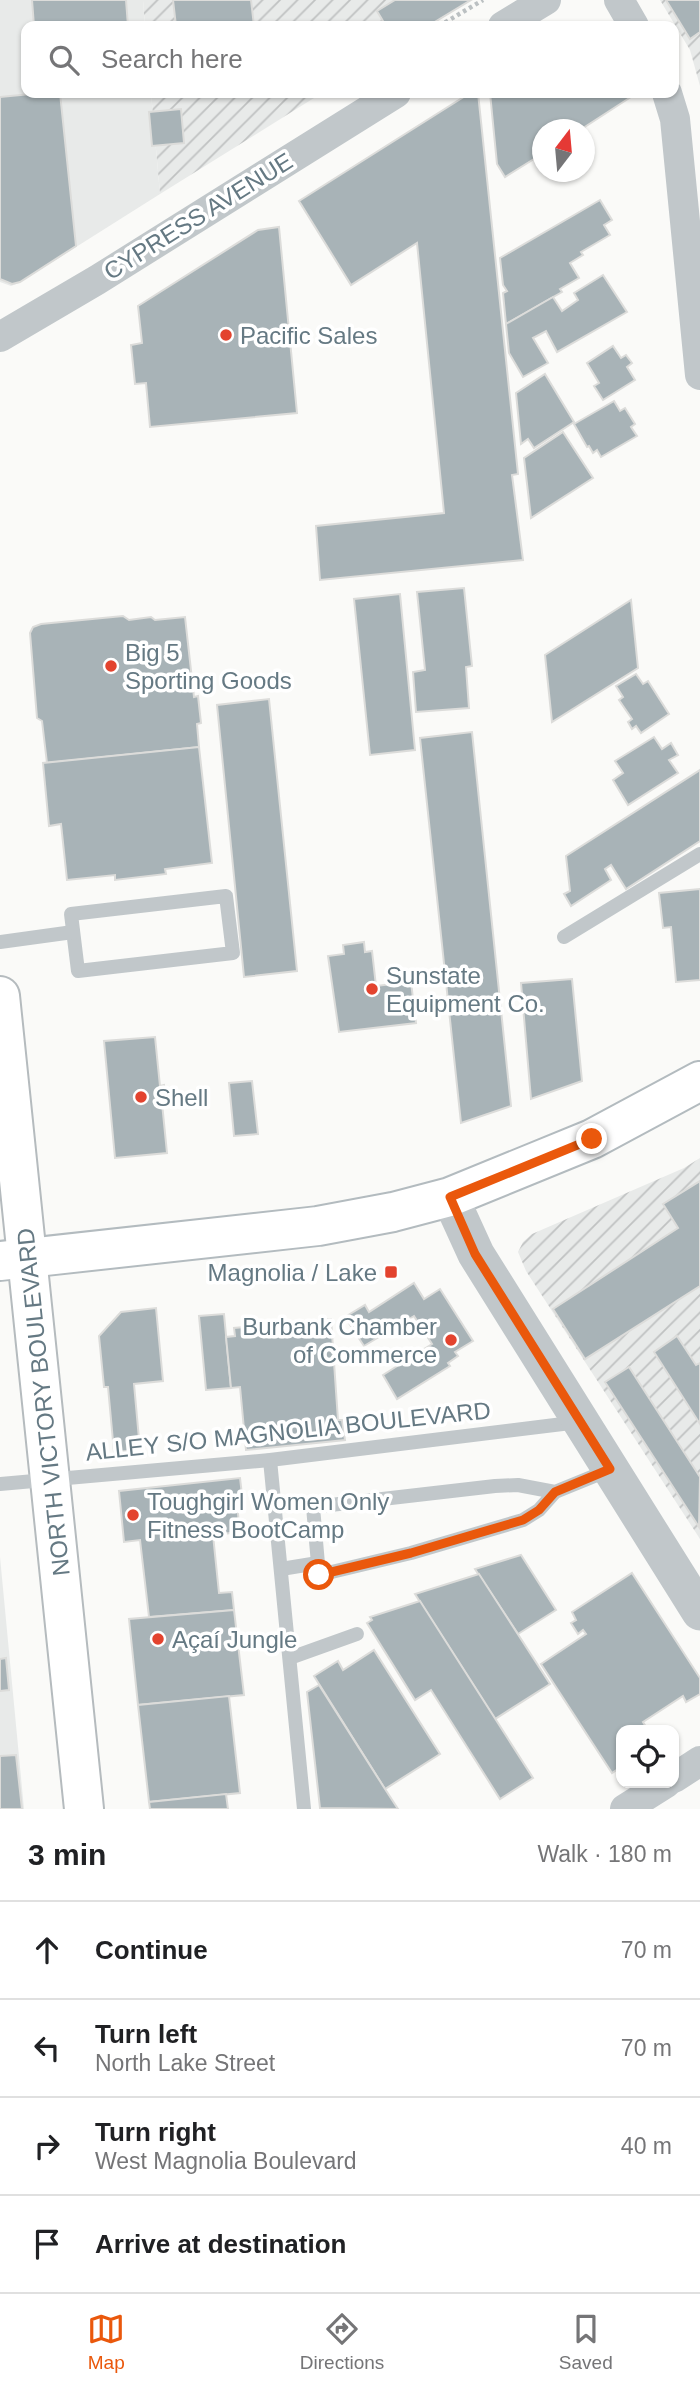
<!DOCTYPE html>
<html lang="en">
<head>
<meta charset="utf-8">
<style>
  body { margin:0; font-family:Helvetica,sans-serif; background:#f2f2f2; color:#202124 }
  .controls { position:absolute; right:21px; bottom:21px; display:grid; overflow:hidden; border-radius:14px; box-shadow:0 2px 5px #0004 }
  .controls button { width:63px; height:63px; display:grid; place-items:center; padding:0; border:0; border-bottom:2px solid #e0e0e0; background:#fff; color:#202124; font:35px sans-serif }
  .compass { position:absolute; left:532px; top:119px; width:63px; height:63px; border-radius:50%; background:#fff; box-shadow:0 2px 5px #0004; rotate:16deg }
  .stop { position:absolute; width:21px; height:21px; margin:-16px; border:5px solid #ea580c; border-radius:50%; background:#fff }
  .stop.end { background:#ea580c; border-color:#fff; box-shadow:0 2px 7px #0008 }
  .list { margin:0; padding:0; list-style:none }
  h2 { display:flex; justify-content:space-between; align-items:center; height:91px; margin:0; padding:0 28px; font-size:30px }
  h2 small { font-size:23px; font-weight:400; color:#757577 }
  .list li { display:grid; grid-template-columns:46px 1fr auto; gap:21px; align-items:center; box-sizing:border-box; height:98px; padding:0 28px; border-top:2px solid #e0e0e0 }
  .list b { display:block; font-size:26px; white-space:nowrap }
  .list p { margin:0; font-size:23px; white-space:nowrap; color:#757577 }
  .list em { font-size:23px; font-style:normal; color:#757577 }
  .icon { flex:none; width:38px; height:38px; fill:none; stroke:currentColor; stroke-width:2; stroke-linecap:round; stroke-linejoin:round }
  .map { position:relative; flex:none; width:700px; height:1809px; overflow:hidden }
  .search { position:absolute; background:#fff; box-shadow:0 2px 5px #0004; left:21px; right:21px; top:21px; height:77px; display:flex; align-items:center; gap:18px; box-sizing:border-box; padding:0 24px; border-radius:14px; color:#757577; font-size:26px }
  .sheet { height:483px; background:#fff }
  nav { display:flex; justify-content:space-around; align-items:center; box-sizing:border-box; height:98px; border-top:2px solid #e0e0e0; background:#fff; font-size:19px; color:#757577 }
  nav a { display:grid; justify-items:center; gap:4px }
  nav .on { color:#ea580c }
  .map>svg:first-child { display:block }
  .built { fill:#e8eae9 }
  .industrial { fill:url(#industrial-furrows) }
  .building { fill:#a8b3b7; stroke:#dcdcda; stroke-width:2 }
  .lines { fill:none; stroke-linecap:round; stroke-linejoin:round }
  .secondary-casing { stroke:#b3bbbf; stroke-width:42 }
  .primary-casing { stroke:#b5bbbe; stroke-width:42 }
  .path { stroke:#bbc0c2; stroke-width:4.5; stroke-dasharray:3.5 3.5; stroke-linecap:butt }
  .service { stroke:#c1c7ca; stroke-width:14 }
  .minor { stroke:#c1c7ca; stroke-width:30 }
  .tertiary { stroke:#c1c7ca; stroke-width:37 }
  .secondary { stroke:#fff; stroke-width:38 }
  .primary { stroke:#fff; stroke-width:38 }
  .route { stroke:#ea580c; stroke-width:9 }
  .poi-dot { fill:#e3432e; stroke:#fff; stroke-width:2.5 }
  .labels { text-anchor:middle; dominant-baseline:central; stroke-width:7; stroke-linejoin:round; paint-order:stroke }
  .street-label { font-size:24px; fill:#657983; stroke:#fff }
  .poi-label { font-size:24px; fill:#657983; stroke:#fff; text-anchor:start }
</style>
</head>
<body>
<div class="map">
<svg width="700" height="1809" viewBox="0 0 700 1809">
  <defs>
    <pattern id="industrial-furrows" width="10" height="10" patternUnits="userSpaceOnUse" patternTransform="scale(1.75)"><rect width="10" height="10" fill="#e8eae9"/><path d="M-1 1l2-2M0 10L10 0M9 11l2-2" fill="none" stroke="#c0c2c2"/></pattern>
  </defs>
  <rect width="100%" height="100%" fill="#fafaf8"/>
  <g class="built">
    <path d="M0,0H143L145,26H26V93H151L160,194L19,283L11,286L0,282Z"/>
    <path d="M0,1557L24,1809H0Z"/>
  </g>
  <g class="industrial">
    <path d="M143,0H470L428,26H145Z"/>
    <path d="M660,0H700V86L690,50Z"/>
    <path d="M151,93H322L160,194Z"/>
    <path d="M700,1158V1539L526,1271L518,1252L523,1242L532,1234L684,1168Z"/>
  </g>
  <g class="building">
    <path d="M32,0H126L128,26H34Z"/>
    <path d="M173,0H251L254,26H176Z"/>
    <path d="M395,0H471L428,26H386L377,11Z"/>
    <path d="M666,0H700V32L690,39Z"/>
    <path d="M41,93H60L76,246L20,282L12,284L0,279V97Z"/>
    <path d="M470,93H478L518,474L512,475L523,560L320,580L316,526L444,513L417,243L351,285L299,201Z"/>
    <path d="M490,93H633L634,95L580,130H542V154L505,177L497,164Z"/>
    <path d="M181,109L184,143L152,146L149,112Z"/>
    <path d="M600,200L612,220L604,225L610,235L581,252L583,255L570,263L579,278L560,289L562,292L506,324L503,293L507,291L503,285L500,258Z"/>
    <path d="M279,227L297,413L150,427L146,383L135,384L131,345L142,343L138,306L258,230Z"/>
    <path d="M603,275L627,312L557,352L546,331L533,338L548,363L523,377L509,353L506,324L553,297L562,311L578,300L574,293Z"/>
    <path d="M613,346L621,358L626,355L632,363L627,367L635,380L603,400L594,386L599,383L587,363Z"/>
    <path d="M545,374L574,422L534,448L528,439L521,444L516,393Z"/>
    <path d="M614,401L620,411L625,408L635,424L631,427L637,436L601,457L597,450L593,453L589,446L587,447L574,424Z"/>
    <path d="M563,432L593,478L531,518L524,458Z"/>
    <path d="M464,588L472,666L466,667L469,708L416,712L413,672L425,670L417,592Z"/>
    <path d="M400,594L415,750L370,755L354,599Z"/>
    <path d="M631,600L638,668L552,722L545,655Z"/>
    <path d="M123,616L129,620L151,617L155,620L185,617L194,697L198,696L201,723L197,724L199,747L47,763L42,721L37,718L30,633L33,627L41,624Z"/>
    <path d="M636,674L643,684L648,681L669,714L641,733L636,726L632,729L628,722L632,719L619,700L623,697L616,686Z"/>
    <path d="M269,699L297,971L244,977L217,705Z"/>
    <path d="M472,732L511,1106L461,1123L420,738Z"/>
    <path d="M654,737L662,749L671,743L678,755L669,760L678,773L628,805L613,780L623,773L615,761Z"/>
    <path d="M199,747L212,863L165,869L166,874L115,880V875L67,880L61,824L49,826L43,763Z"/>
    <path d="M700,770V841L626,889L611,865L605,869L611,880L571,906L564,894L570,891L566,856Z"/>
    <path d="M700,889V980L676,982L671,927L663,928L659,893Z"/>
    <path d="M364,942L365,952L372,951L376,986L411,982L416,1023L339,1032L328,956L344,954L343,945Z"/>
    <path d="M572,979L582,1081L531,1099L521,983Z"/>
    <path d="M155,1037L160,1086L164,1085L166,1103H162L167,1153L115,1158L104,1041Z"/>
    <path d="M252,1081L258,1134L234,1136L229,1083Z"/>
    <path d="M700,1181V1286L585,1359L553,1309L678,1228L663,1204Z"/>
    <path d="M414,1283L424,1299L440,1289L473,1341L455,1352L458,1356L448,1363L450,1366L397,1399L383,1375L432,1344L414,1316L364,1346L345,1317L365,1305L369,1312Z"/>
    <path d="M156,1308L163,1381L134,1384L140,1450L114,1452L108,1387H104L99,1336L121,1312Z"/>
    <path d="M224,1314L231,1388L206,1390L199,1316Z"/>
    <path d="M331,1319L338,1420H342L345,1440L246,1450L240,1387L231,1388L226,1337L235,1336L234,1328Z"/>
    <path d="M677,1336L696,1365L700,1363V1424L654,1352Z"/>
    <path d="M629,1367L700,1477L699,1527L605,1382Z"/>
    <path d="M240,1478L242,1495L236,1496L240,1532L213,1535L219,1593L232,1592L234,1610L149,1617L140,1540L124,1542L119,1491Z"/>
    <path d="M521,1555L556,1610L518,1634L475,1569Z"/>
    <path d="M632,1573L700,1678V1694L686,1702L683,1696L643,1722L648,1730H621V1767L612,1773L541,1664L586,1634L583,1630L578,1634L571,1623L576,1620L572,1612Z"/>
    <path d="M479,1574L550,1684L495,1719L415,1594Z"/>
    <path d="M420,1601L533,1778L500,1799L431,1690L415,1700L367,1623L372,1620L370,1617Z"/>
    <path d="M234,1610L244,1695L138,1705L129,1619Z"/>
    <path d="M374,1650L440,1754L385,1789L314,1676L338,1661L343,1670Z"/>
    <path d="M6,1658L9,1690L0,1691V1659Z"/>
    <path d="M319,1685L385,1789L398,1809L320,1808L307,1692Z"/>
    <path d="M229,1696L240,1793L149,1802L138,1705Z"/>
    <path d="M16,1755L22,1809H0V1756Z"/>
    <path d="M226,1794L228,1809H150L149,1802Z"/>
  </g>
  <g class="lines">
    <g class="secondary-casing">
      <path id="secondary" d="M0,1261L318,1226L393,1212L450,1197L592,1139L700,1081"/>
    </g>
    <g class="primary-casing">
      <path id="primary" d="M0,996L84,1809"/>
    </g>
    <path class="path" d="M439,26L483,0"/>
    <g class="service">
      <path d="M226,896L233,953L78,971L71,914Z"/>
      <path d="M564,937L700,854"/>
      <path d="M0,942L73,932"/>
      <path d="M270,1460L304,1809"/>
      <path d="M0,1484L270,1460L579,1422"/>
      <path d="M555,1492L518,1485L495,1486L313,1507L319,1575L411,1553L523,1520L539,1510L555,1492L609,1470"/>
      <path d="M281,1569L318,1563"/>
      <path d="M290,1658L357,1634"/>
    </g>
    <g class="minor">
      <path d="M619,0L634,26"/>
      <path d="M503,26L546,0"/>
      <path d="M667,93L675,119L700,375"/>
      <path d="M0,337L97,280L396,93"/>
      <path d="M674,1778L700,1761"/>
      <path d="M625,1809L666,1783"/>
    </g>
    <path class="tertiary" d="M450,1197L476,1254L700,1612"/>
    <use href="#secondary" class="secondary"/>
    <use href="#primary" class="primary"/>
  </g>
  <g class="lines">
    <path class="route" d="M319,1575L411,1553L523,1520L539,1510L555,1492L610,1469L475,1254L450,1197L592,1139"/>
  </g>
  <g class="poi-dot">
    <circle cx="226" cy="335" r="7"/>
    <circle cx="111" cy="666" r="7"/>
    <circle cx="372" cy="989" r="7"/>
    <circle cx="141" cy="1097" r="7"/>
    <rect x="384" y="1265" width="14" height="14" rx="3.5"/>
    <circle cx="451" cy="1340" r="7"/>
    <circle cx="133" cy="1515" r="7"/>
    <circle cx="158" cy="1639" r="7"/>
  </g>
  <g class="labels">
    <g class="street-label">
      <text transform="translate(198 216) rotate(-32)">CYPRESS AVENUE</text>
      <text transform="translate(43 1402) rotate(-96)">NORTH VICTORY BOULEVARD</text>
      <text transform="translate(288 1431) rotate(-6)">ALLEY S/O MAGNOLIA BOULEVARD</text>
    </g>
    <g class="poi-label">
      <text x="240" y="335">Pacific Sales</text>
      <text x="125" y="652">Big 5<tspan x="125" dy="28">Sporting Goods</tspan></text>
      <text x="386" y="975">Sunstate<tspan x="386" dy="28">Equipment Co.</tspan></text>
      <text x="155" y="1097">Shell</text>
      <text x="377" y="1272" text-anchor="end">Magnolia / Lake</text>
      <text x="437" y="1326" text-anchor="end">Burbank Chamber<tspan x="437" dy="28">of Commerce</tspan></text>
      <text x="147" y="1501">Toughgirl Women Only<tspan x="147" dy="28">Fitness BootCamp</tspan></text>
      <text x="172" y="1639">Açaí Jungle</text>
    </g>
  </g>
</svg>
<div class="controls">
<button><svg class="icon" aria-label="locate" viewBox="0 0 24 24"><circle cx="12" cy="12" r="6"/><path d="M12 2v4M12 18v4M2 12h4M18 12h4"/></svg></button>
</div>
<svg class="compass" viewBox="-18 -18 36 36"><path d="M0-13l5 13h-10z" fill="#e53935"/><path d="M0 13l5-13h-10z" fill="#757577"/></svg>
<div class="stop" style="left:319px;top:1575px"></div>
<div class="stop end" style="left:592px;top:1139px"></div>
<div class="search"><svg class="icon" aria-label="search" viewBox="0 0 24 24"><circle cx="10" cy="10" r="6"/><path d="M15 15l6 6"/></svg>Search here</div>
</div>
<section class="sheet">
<h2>3 min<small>Walk · 180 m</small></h2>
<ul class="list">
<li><svg class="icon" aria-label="ahead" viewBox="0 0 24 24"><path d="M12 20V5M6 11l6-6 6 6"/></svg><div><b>Continue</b></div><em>70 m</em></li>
<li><svg class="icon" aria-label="left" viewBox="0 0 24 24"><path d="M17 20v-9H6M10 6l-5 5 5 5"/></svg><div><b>Turn left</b><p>North Lake Street</p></div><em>70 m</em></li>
<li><svg class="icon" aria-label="right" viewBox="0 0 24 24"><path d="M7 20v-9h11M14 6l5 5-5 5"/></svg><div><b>Turn right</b><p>West Magnolia Boulevard</p></div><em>40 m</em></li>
<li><svg class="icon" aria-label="arrive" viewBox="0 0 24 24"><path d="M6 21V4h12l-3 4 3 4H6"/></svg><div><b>Arrive at destination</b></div></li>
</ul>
</section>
<nav>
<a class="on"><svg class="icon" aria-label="map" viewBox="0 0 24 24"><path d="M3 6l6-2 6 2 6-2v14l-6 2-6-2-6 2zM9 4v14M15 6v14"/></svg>Map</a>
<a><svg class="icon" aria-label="directions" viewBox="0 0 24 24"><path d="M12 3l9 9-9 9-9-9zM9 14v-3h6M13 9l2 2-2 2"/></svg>Directions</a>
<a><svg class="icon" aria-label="saved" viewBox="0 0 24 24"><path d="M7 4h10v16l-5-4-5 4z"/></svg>Saved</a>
</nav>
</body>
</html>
